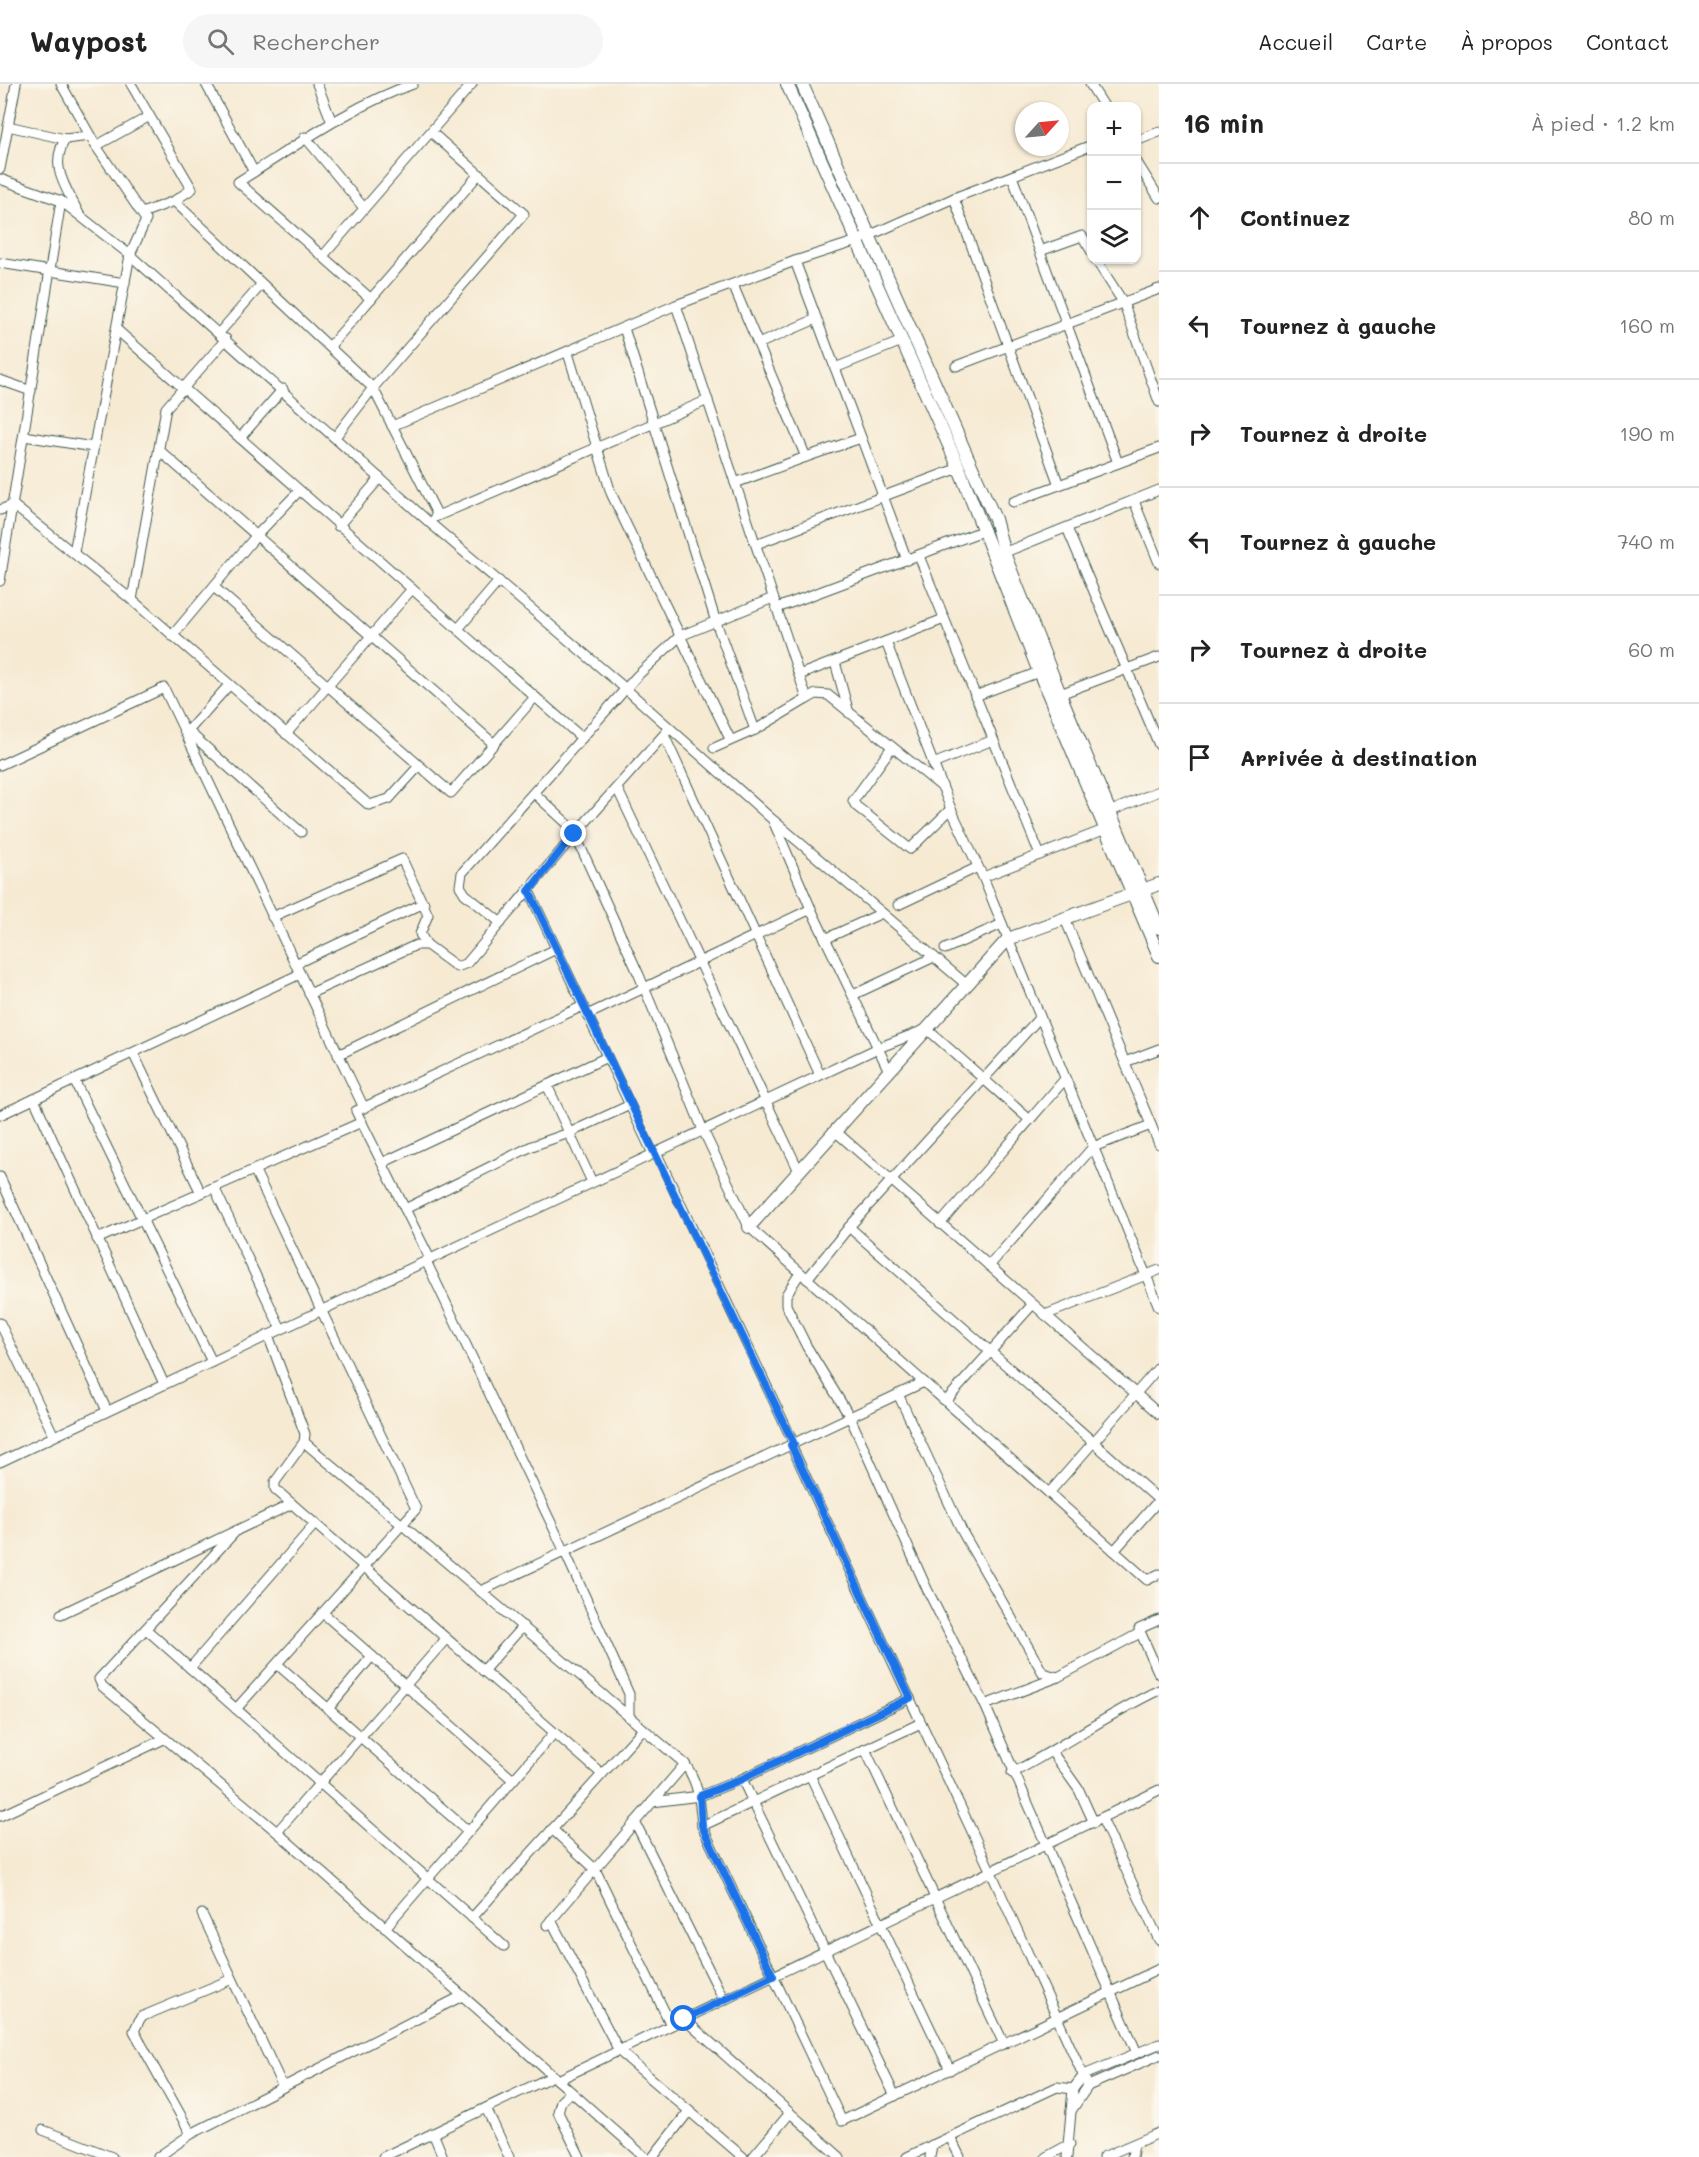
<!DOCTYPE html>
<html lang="fr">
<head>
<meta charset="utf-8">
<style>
  body { margin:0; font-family:Mali,sans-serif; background:#f6f6f6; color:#222 }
  .controls { position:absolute; right:18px; top:18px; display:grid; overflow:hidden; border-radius:12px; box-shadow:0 2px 4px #0004 }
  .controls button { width:54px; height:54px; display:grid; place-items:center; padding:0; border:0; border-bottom:2px solid #e0e0e0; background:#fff; color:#222; font:30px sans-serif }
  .compass { position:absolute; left:1015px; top:18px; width:54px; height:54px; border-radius:50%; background:#fff; box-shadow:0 2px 4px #0004; rotate:63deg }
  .stop { position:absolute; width:18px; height:18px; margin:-14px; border:4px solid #1a73e8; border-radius:50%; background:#fff }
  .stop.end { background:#1a73e8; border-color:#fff; box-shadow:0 2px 6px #0008 }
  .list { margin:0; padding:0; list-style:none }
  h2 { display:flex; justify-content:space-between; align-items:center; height:78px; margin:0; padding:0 24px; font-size:26px }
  h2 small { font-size:20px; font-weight:400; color:#767676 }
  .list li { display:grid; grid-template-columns:39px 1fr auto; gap:18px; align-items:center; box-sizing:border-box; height:108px; padding:0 24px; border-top:2px solid #e0e0e0 }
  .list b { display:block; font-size:22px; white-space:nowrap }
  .list em { font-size:20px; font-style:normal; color:#767676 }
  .icon { flex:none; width:33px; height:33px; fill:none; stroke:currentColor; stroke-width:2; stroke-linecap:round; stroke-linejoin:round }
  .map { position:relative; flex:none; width:1159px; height:2073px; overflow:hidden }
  header { display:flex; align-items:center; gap:36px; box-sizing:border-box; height:84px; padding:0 30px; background:#fff; border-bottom:2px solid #e0e0e0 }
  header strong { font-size:28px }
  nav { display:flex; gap:33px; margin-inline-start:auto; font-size:21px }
  .search { width:420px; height:54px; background:#f6f6f6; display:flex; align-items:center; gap:15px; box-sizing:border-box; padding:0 21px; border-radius:33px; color:#767676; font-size:22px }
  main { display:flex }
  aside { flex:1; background:#fff }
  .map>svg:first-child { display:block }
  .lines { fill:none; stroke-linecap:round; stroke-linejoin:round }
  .minor-casing { stroke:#3f574c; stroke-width:11 }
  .tertiary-casing { stroke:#3f574c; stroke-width:14 }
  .minor { stroke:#fff; stroke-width:9 }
  .tertiary { stroke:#fff; stroke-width:12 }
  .route { stroke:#1a73e8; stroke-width:8 }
</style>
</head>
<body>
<header>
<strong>Waypost</strong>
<div class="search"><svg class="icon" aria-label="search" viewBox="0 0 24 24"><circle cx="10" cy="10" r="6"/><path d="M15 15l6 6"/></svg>Rechercher</div>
<nav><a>Accueil</a><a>Carte</a><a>À propos</a><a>Contact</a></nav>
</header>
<main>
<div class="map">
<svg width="1159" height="2073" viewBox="0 0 1159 2073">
  <rect width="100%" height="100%" fill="#fbf7ec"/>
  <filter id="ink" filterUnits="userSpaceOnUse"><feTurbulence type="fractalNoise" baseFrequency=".0167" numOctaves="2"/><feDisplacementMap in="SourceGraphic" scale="12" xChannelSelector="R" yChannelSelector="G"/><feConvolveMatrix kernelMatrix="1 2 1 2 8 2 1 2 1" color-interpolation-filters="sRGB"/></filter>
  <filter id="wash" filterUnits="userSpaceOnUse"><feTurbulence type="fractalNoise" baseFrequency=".008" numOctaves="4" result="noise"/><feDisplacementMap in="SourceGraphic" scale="24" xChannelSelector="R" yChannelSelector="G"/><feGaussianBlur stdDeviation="1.35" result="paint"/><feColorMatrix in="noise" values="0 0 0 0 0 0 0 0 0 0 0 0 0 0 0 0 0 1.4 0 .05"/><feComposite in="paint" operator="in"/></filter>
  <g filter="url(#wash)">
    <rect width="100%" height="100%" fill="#f6ead3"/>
  </g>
  <g filter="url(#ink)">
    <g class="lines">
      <g class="minor-casing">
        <g id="minor">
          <path d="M61,0L96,62L146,136L130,171L74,468"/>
          <path d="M131,0L192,105L174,117L142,129"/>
          <path d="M206,0L254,88"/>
          <path d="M317,0L331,36"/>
          <path d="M1090,0L1104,22"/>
          <path d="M8,42L65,55L90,52"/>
          <path d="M305,53L364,124"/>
          <path d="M65,55C49,83 66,103 79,130"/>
          <path d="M1136,57L1159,48"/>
          <path d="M96,62L148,33"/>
          <path d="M1136,77L1159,114"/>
          <path d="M0,85L16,0"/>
          <path d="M1012,92L1118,379"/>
          <path d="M0,95L61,117L130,171L430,439L626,605L773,736L967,901"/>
          <path d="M954,114L1059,401"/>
          <path d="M174,117L373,304L437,430"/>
          <path d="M1040,167L1082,152L1092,168"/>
          <path d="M323,172L472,0"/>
          <path d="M1096,176L1123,218L1159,318"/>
          <path d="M795,177L907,476"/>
          <path d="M0,179L125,199"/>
          <path d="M733,201L806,373L735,399"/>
          <path d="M371,215L238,98C296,62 348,23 413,0"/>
          <path d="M676,221L807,615L755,646L714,664"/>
          <path d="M624,244L716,538L755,646"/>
          <path d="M117,246L582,654"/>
          <path d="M219,249L261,201"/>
          <path d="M758,260L816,235"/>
          <path d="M330,262L479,90"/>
          <path d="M568,269L611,409L730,655"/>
          <path d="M956,282L1159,205"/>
          <path d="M835,284L902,257"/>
          <path d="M0,296L31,307"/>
          <path d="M392,342L676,221L795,177L857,157L954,114L1092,61"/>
          <path d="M24,352L93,363"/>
          <path d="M336,352L373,304L524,130L431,48"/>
          <path d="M240,354L283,305"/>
          <path d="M160,367L494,660"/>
          <path d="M806,373L861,354"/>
          <path d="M1134,417L1159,479"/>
          <path d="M1013,418L1159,364"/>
          <path d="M0,426L13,421L132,516L369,721L389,715L419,682"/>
          <path d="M435,433L708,316"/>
          <path d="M338,442L380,394"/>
          <path d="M1067,444L1159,661"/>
          <path d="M756,460L959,384"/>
          <path d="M998,471L1159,406"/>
          <path d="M919,472L1040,771"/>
          <path d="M0,497L61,117"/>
          <path d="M215,504L451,709L535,613"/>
          <path d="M132,516L166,324L226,255"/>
          <path d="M777,524L985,446"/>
          <path d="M458,545L499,497"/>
          <path d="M172,552L256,452L299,407"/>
          <path d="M886,558L951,725L983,793L1159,1223"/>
          <path d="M835,578L849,629"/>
          <path d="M799,591L944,535"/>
          <path d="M229,601L188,647L301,748"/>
          <path d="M1060,610L1159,573"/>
          <path d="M975,612L1039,588"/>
          <path d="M807,615L816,610L828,611L942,703"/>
          <path d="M286,650L412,505"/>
          <path d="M664,651L820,991"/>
          <path d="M892,663L853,717L856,722L910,765L951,725"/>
          <path d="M933,680L993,656"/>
          <path d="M0,681L164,604L364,1024"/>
          <path d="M617,704L799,1087"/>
          <path d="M534,709L572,744L639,891L703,1046L749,1143L1147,1496L1159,1490"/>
          <path d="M1109,728L1159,707"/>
          <path d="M774,739L811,825L889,987"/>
          <path d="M983,793L1106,745"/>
          <path d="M529,807L653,1070"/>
          <path d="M898,821L978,783"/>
          <path d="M272,833L402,775L428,831L420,850L427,861"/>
          <path d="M1065,835L1159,1060"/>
          <path d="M501,839L465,810L460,802L462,789L637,592L680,552L773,514"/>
          <path d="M825,855L882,829"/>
          <path d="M945,865L1002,840"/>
          <path d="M295,880L424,819"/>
          <path d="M309,910L416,861H427L457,883L467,879L575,750L669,645"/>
          <path d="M853,911L934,873"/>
          <path d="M587,931L811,825"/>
          <path d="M133,969L201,1109"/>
          <path d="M338,971L556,865"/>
          <path d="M1125,978L1159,965"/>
          <path d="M74,996L212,1278"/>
          <path d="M547,1001L592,1098"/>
          <path d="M34,1015L164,1300"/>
          <path d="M0,1031L300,890"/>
          <path d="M835,1047L1159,1330"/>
          <path d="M656,1068L794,1360"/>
          <path d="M382,1079L607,973"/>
          <path d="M0,1093L107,1327"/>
          <path d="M214,1103L281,1245"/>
          <path d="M405,1125L532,1062L569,1049L630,1021"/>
          <path d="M940,1140L1065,995"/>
          <path d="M849,1143L1159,1416"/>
          <path d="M97,1155L362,1038"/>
          <path d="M430,1175L356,1027L583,922"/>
          <path d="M426,1177L565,1468L629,1610V1633"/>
          <path d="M989,1182L1093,1063L1151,1041"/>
          <path d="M800,1189L786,1211V1221L807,1263L850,1333L927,1505L985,1621L1137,1969"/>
          <path d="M807,1195L849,1143L1040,933"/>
          <path d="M1045,1231L1159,1186"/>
          <path d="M0,1239L54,1352"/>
          <path d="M268,1251L305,1350L304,1358L275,1398V1405L602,1690"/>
          <path d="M898,1310L963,1449L1043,1589L1058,1593L1140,1549"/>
          <path d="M946,1317L1033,1220"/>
          <path d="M304,1358L685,1680C699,1700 700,1718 702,1742L842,2037L1159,1885"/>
          <path d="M791,1361L991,1788L1088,2002"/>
          <path d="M0,1378L878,964L927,945L1030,1036"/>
          <path d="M1049,1409L1159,1283"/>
          <path d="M236,1447L99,1595L102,1602L277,1748L645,2073"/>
          <path d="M1114,1467L1159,1416"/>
          <path d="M481,1507L924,1298"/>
          <path d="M323,1529L513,1696"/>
          <path d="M61,1530L292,1420"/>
          <path d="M1159,1536L1139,1545L1159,1590"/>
          <path d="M147,1546L504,1862"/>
          <path d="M277,1580L468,1747"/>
          <path d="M190,1584L315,1440"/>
          <path d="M483,1587L523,1542"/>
          <path d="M985,1621L1058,1593"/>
          <path d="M236,1625L416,1425L255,1087"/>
          <path d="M328,1625L372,1572"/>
          <path d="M865,1665L1004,1960"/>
          <path d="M1052,1668L1079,1706L1094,1739"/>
          <path d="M1012,1689C1062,1663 1108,1630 1159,1606"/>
          <path d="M810,1691L950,1986"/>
          <path d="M742,1695L895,2012"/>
          <path d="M652,1718L700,1712L742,1695L910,1614"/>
          <path d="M0,1732L164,1655"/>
          <path d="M1102,1735L1159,1856"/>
          <path d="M635,1738L724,1916"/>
          <path d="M702,1742L921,1639"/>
          <path d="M552,1745L595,1785L671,1941"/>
          <path d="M277,1748L446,1555"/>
          <path d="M202,1830L283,2003"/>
          <path d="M472,1834L643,1645"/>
          <path d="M551,1836L619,1967L743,2073"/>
          <path d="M547,1841L685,1680"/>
          <path d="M385,1844L554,1649"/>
          <path d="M684,1935L840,2073"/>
          <path d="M558,1996L1159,1706"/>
          <path d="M571,2008L561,2017L558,2028L580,2073"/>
          <path d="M486,2024L509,2073"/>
          <path d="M1071,2027L1088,2002L1159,1971"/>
          <path d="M43,2046L112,2073"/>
          <path d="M433,2049L443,2073"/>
          <path d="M191,2050L134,1947L141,1933L232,1895"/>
          <path d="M950,2053L960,2073"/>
          <path d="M158,2073L191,2050L462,1912"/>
          <path d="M383,2073L553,1992"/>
          <path d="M653,2073L689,2027"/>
          <path d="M753,2073L790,2029"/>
          <path d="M907,2073L1057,2003L1073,2005"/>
          <path d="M930,2073L932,2061"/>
          <path d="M1046,2073L1070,2060"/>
          <path d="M1067,2073L1073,2005L1084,1991L1159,1960"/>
          <path d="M1103,2073L1159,2049"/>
          <path d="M1132,2073L1134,2060"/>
        </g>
      </g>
      <g class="tertiary-casing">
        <g id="tertiary">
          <path d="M787,0L959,384L1039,588L1159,872"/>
          <path d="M802,0L995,435L1004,469L1060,610L1159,844"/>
          <path d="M749,1143L1008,855L1159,800"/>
        </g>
      </g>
      <use href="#minor" class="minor"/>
      <use href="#tertiary" class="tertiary"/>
    </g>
  </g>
  <g class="lines" filter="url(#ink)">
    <path class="route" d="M574,750L529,807L794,1360L791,1361L910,1614L742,1695L700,1712L702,1742L773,1892L684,1935"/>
  </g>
</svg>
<div class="controls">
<button>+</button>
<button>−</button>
<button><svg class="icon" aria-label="layers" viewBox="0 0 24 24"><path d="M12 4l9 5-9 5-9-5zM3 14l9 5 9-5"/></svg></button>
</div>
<svg class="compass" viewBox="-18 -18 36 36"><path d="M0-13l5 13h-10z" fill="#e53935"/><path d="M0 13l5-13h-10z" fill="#767676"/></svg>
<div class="stop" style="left:684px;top:1935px"></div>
<div class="stop end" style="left:574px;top:750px"></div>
</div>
<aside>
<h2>16 min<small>À pied · 1.2 km</small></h2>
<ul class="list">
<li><svg class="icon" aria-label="ahead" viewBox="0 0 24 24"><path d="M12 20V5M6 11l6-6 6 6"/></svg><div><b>Continuez</b></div><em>80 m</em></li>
<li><svg class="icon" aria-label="left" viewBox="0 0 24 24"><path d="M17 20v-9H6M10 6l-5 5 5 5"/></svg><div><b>Tournez à gauche</b></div><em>160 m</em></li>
<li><svg class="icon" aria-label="right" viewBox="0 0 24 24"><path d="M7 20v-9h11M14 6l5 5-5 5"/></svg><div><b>Tournez à droite</b></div><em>190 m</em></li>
<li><svg class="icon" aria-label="left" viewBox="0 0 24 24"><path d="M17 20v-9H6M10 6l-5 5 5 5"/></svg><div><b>Tournez à gauche</b></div><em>740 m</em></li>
<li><svg class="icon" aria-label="right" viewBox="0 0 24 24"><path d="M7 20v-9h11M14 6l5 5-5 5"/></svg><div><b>Tournez à droite</b></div><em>60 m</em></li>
<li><svg class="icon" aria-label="arrive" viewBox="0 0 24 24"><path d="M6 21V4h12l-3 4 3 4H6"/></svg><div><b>Arrivée à destination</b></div></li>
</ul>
</aside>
</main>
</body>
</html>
